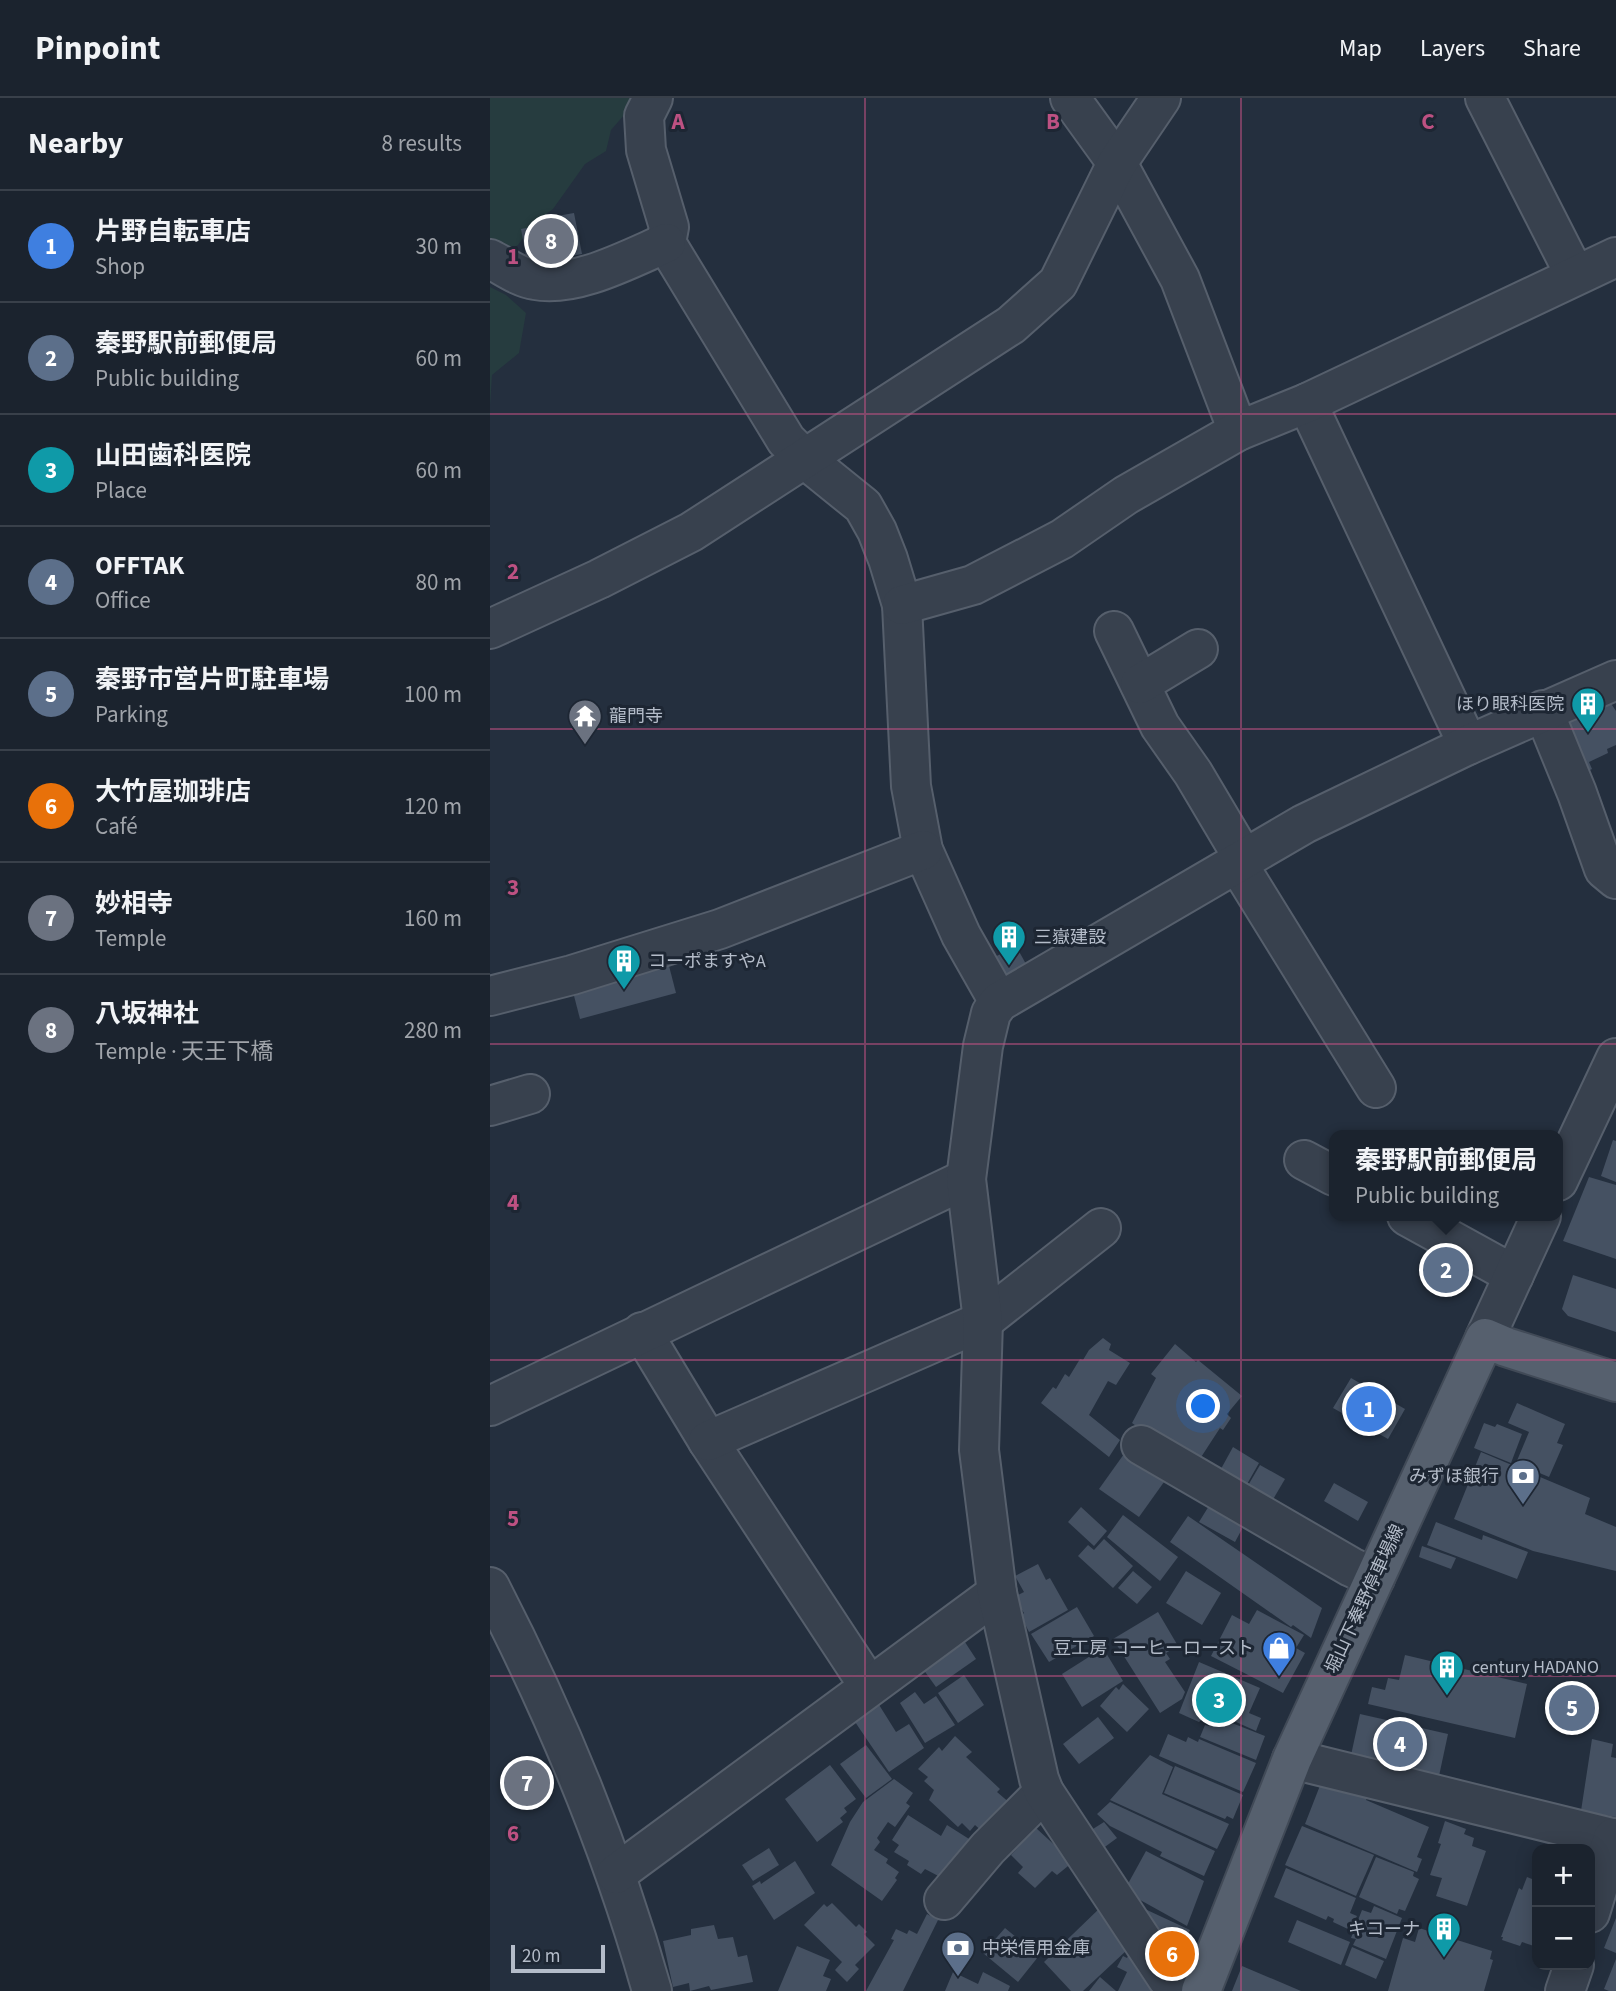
<!DOCTYPE html>
<html lang="en">
<head>
<meta charset="utf-8">
<style>
  body { margin:0; font-family:"Source Sans 3","Noto Sans JP",sans-serif; background:#282f3a; color:#f1f3f6 }
  .controls { position:absolute; right:21px; bottom:21px; display:grid; overflow:hidden; border-radius:14px; box-shadow:0 4px 18px #0003 }
  .controls button { width:63px; height:63px; display:grid; place-items:center; padding:0; border:0; border-bottom:2px solid #39404a; background:#1b232e; color:#f1f3f6; font:35px sans-serif }
  .scale { position:absolute; left:21px; bottom:18px; width:94px; box-sizing:border-box; padding-left:7px; border:4px solid #b4bcc9; border-top:0; font-size:19px; line-height:24px; white-space:nowrap; color:#b4bcc9; -webkit-text-stroke:5px #1d2633; paint-order:stroke }
  .you { position:absolute; left:714px; top:1309px; width:24px; height:24px; margin:-18px; border:5px solid #fff; border-radius:50%; background:#1a73e8; box-shadow:0 0 0 10px #1a73e833 }
  .badge { display:grid; place-items:center; width:46px; height:46px; border-radius:50%; background:#1a73e8; color:#fff; font-size:23px; font-weight:700 }
  .pin { position:absolute; translate:-50% -50%; border:4px solid #fff; box-shadow:0 2px 7px #0006 }
  .popup { position:absolute; left:839px; top:1032px; width:234px; height:91px; box-sizing:border-box; display:grid; place-content:center; border-radius:14px; background:#1b232e; filter:drop-shadow(0 2px 5px #0005); font-size:23px; white-space:nowrap; color:#a0a4aa }
  .popup b { font-size:26px; color:#f1f3f6 }
  .popup::after { content:''; position:absolute; left:50%; top:100%; margin-left:-14px; border:14px solid transparent; border-top-color:#1b232e }
  .list { margin:0; padding:0; list-style:none }
  h2 { display:flex; justify-content:space-between; align-items:center; height:91px; margin:0; padding:0 28px; font-size:30px }
  h2 small { font-size:23px; font-weight:400; color:#a0a4aa }
  .list li { display:grid; grid-template-columns:46px 1fr auto; gap:21px; align-items:center; box-sizing:border-box; height:112px; padding:0 28px; border-top:2px solid #39404a }
  .list b { display:block; font-size:26px; white-space:nowrap }
  .list p { margin:0; font-size:23px; white-space:nowrap; color:#a0a4aa }
  .list em { font-size:23px; font-style:normal; color:#a0a4aa }
  .map { position:relative; flex:none; width:1126px; height:1893px; overflow:hidden }
  header { display:flex; align-items:center; gap:42px; box-sizing:border-box; height:98px; padding:0 35px; background:#1b232e; border-bottom:2px solid #39404a }
  header strong { font-size:33px }
  nav { display:flex; gap:38px; margin-inline-start:auto; font-size:24px }
  main { display:flex }
  aside { flex:1; background:#1b232e }
  .map>svg:first-child { display:block }
  .green { fill:#263c3f }
  .building { fill:#455162 }
  .lines { fill:none; stroke-linecap:round; stroke-linejoin:round }
  .minor-casing { stroke:#565f6c; stroke-width:42 }
  .major-casing { stroke:#414a57; stroke-width:42 }
  .minor { stroke:#38414e; stroke-width:38 }
  .major { stroke:#56606e; stroke-width:38 }
  .grid { fill:none; stroke:#bd5182; stroke-width:2; stroke-opacity:0.55 }
  .labels { text-anchor:middle; dominant-baseline:central; stroke-width:6; stroke-linejoin:round; paint-order:stroke }
  .poi-label { font-size:18px; fill:#b4bcc9; stroke:#1d2633; text-anchor:start }
  .street-label { font-size:18px; fill:#b4bcc9; stroke:#1d2633 }
  .grid-label { font-size:23px; text-anchor:middle; font-weight:bold; fill:#bd5182; stroke:#1d2633; stroke-width:6; stroke-linejoin:round; paint-order:stroke }
</style>
</head>
<body>
<header>
<strong>Pinpoint</strong>
<nav><a>Map</a><a>Layers</a><a>Share</a></nav>
</header>
<main>
<aside>
<h2>Nearby<small>8 results</small></h2>
<ul class="list">
<li><span class="badge" style="background:#3f7fe0">1</span><div><b>片野自転車店</b><p>Shop</p></div><em>30 m</em></li>
<li><span class="badge" style="background:#5c6f8a">2</span><div><b>秦野駅前郵便局</b><p>Public building</p></div><em>60 m</em></li>
<li><span class="badge" style="background:#0f9aa8">3</span><div><b>山田歯科医院</b><p>Place</p></div><em>60 m</em></li>
<li><span class="badge" style="background:#5c6f8a">4</span><div><b>OFFTAK</b><p>Office</p></div><em>80 m</em></li>
<li><span class="badge" style="background:#5c6f8a">5</span><div><b>秦野市営片町駐車場</b><p>Parking</p></div><em>100 m</em></li>
<li><span class="badge" style="background:#e8710a">6</span><div><b>大竹屋珈琲店</b><p>Café</p></div><em>120 m</em></li>
<li><span class="badge" style="background:#6b7280">7</span><div><b>妙相寺</b><p>Temple</p></div><em>160 m</em></li>
<li><span class="badge" style="background:#6b7280">8</span><div><b>八坂神社</b><p>Temple · 天王下橋</p></div><em>280 m</em></li>
</ul>
</aside>
<div class="map">
<svg width="1126" height="1893" viewBox="0 0 1126 1893">
  <rect width="100%" height="100%" fill="#242f3e"/>
  <g class="green">
    <path d="M0,0H149L121,32L116,53L95,66L63,111L44,125L28,147L18,155L0,150Z"/>
    <path d="M0,189L16,197L36,215L29,255L2,277L0,308Z"/>
  </g>
  <g class="building">
    <path d="M84,115L92,156L58,162L56,154L36,158L31,131L51,127L50,121Z"/>
    <path d="M1118,601L1126,613V647L1117,651L1118,655L1099,664L1102,671L1086,679L1066,625Z"/>
    <path d="M526,848L541,875L524,884L504,877L497,863Z"/>
    <path d="M178,864L186,895L90,921L82,890Z"/>
    <path d="M1123,1042L1126,1043V1084L1111,1078Z"/>
    <path d="M1099,1079L1126,1087V1161L1073,1143Z"/>
    <path d="M1083,1177L1126,1191V1234L1078,1218L1072,1211Z"/>
    <path d="M613,1240L621,1246L619,1252L640,1265L626,1287L618,1283L599,1317L630,1342L619,1359L551,1305L563,1289L566,1291L575,1276L579,1279L590,1261L593,1262L599,1252Z"/>
    <path d="M685,1246L706,1264L708,1262L752,1298L737,1316L741,1320L733,1332L730,1330L704,1370L642,1325L666,1280L661,1276Z"/>
    <path d="M861,1280L915,1311L898,1341L843,1310Z"/>
    <path d="M1027,1305L1075,1326L1067,1345L1073,1347L1059,1379L1026,1365L1039,1334L1018,1325Z"/>
    <path d="M994,1325L1005,1329L1007,1326L1032,1336L1021,1365L984,1350Z"/>
    <path d="M743,1349L769,1365L752,1395L726,1380Z"/>
    <path d="M991,1354L1100,1400L1095,1416L1126,1429V1473L1043,1453L964,1421Z"/>
    <path d="M634,1356L674,1384L649,1419L609,1391Z"/>
    <path d="M770,1367L795,1381L778,1410L753,1396Z"/>
    <path d="M844,1385L878,1404L868,1423L834,1403Z"/>
    <path d="M722,1403L753,1421L750,1429L752,1431L745,1444L709,1424Z"/>
    <path d="M591,1409L617,1433L604,1448L578,1424Z"/>
    <path d="M633,1417L688,1459L670,1483L617,1439Z"/>
    <path d="M698,1418L832,1510L821,1540L803,1527L801,1529L680,1444Z"/>
    <path d="M946,1424L992,1442L993,1437L1038,1454L1027,1481L937,1447Z"/>
    <path d="M614,1441L643,1468L623,1490L588,1458L598,1447L604,1452Z"/>
    <path d="M932,1448L966,1460L961,1471L929,1459Z"/>
    <path d="M548,1466L556,1482L560,1480L578,1512L539,1534L531,1518L534,1515L524,1499L534,1494L525,1478Z"/>
    <path d="M643,1473L662,1489L647,1506L628,1490Z"/>
    <path d="M696,1473L731,1495L712,1527L676,1505Z"/>
    <path d="M587,1509L604,1538L559,1564L541,1536Z"/>
    <path d="M767,1512L814,1537L806,1550L815,1555L793,1595L721,1558L742,1517L759,1526Z"/>
    <path d="M668,1514L688,1548L676,1555L680,1561L675,1564L695,1594L692,1601L670,1615L623,1541Z"/>
    <path d="M469,1535L486,1561L446,1589L428,1564Z"/>
    <path d="M613,1550L633,1583L592,1609L572,1576Z"/>
    <path d="M915,1557L1037,1586L1025,1640L878,1606L882,1589L895,1592L898,1580L909,1582Z"/>
    <path d="M709,1564L770,1590L759,1615L771,1620L766,1633L722,1613L709,1624L689,1615Z"/>
    <path d="M474,1577L494,1607L468,1625L448,1595Z"/>
    <path d="M633,1586L659,1611L637,1634L610,1608L626,1589L629,1592Z"/>
    <path d="M425,1594L434,1606L446,1598L465,1627L435,1645L410,1605Z"/>
    <path d="M386,1602L406,1634L419,1626L434,1650L399,1674L361,1618Z"/>
    <path d="M870,1616L958,1636L949,1678L861,1657Z"/>
    <path d="M724,1618L775,1638L766,1662L710,1639L715,1627L719,1628Z"/>
    <path d="M608,1619L624,1640L589,1666L573,1646Z"/>
    <path d="M678,1636L696,1644L698,1639L708,1644L709,1641L766,1665L753,1694L669,1658Z"/>
    <path d="M465,1638L482,1654L476,1659L510,1691L507,1694L521,1706L494,1735L485,1727L480,1733L472,1725L468,1729L439,1702L444,1692L434,1683L438,1679L428,1671L449,1649L452,1653Z"/>
    <path d="M1102,1641L1123,1646L1121,1659L1126,1660V1719L1091,1713Z"/>
    <path d="M376,1647L402,1681L376,1700L350,1666Z"/>
    <path d="M660,1657L683,1669L672,1696L739,1726L727,1751L620,1702Z"/>
    <path d="M340,1667L366,1701L354,1710L357,1714L350,1720L353,1724L327,1744L295,1701Z"/>
    <path d="M685,1668L753,1697L743,1721L737,1718L735,1721L674,1695Z"/>
    <path d="M404,1681L423,1695L416,1705L420,1708L405,1729L398,1724L387,1740L390,1744L384,1752L398,1761L396,1765L409,1774L405,1780L407,1782L392,1803L341,1767L360,1724L373,1704Z"/>
    <path d="M831,1685L879,1695L876,1702L939,1729L927,1759L932,1761L927,1774L815,1726Z"/>
    <path d="M620,1704L725,1753L714,1778L670,1758L672,1754L620,1728L607,1716Z"/>
    <path d="M418,1717L451,1738L457,1727L487,1746L454,1781L435,1771L431,1776L417,1767L419,1763L404,1754L409,1747L402,1742Z"/>
    <path d="M955,1723L976,1731L974,1736L984,1740L982,1748L996,1753L977,1808L946,1798L952,1780L940,1777L951,1746L948,1745Z"/>
    <path d="M614,1724L627,1740L608,1754L595,1736Z"/>
    <path d="M812,1728L884,1757L866,1798L795,1767Z"/>
    <path d="M546,1730L583,1764L567,1777L562,1773L545,1790L528,1775L533,1769L521,1757Z"/>
    <path d="M1068,1742L1083,1745L1082,1751H1053L1055,1746L1066,1748Z"/>
    <path d="M279,1750L289,1767L263,1783L252,1767Z"/>
    <path d="M656,1753L714,1783L697,1828L634,1793Z"/>
    <path d="M886,1759L924,1774L923,1778L929,1781L915,1813L909,1811L907,1816L869,1799Z"/>
    <path d="M305,1763L325,1795L284,1822L262,1788L270,1783L271,1786Z"/>
    <path d="M796,1770L866,1800L860,1815L867,1818L860,1832L843,1824L844,1821L838,1818L836,1822L784,1799Z"/>
    <path d="M1037,1779L1047,1783V1849L1032,1844L1030,1848L1012,1842L1013,1839H1011L1029,1790L1032,1792Z"/>
    <path d="M342,1805L366,1829L369,1826L377,1834L374,1836L385,1847L365,1867L369,1871L357,1884L345,1872L352,1864L314,1827L334,1806L337,1809Z"/>
    <path d="M612,1808L637,1852L593,1893H581L554,1864Z"/>
    <path d="M884,1808L912,1820L896,1861L863,1847L866,1841L861,1840L872,1812L881,1815Z"/>
    <path d="M657,1812L700,1832L686,1866L651,1825Z"/>
    <path d="M437,1816L448,1822L413,1893H376L404,1842L401,1841L406,1831L417,1836L419,1832L427,1836Z"/>
    <path d="M1126,1820V1855L1114,1850Z"/>
    <path d="M807,1822L860,1844L851,1867L798,1844Z"/>
    <path d="M224,1827L228,1841L243,1839L248,1859L257,1857L263,1884L221,1892L219,1888L200,1893L199,1885L183,1889L173,1843L201,1837V1831Z"/>
    <path d="M515,1830L533,1845L536,1841L552,1854L528,1884L493,1855Z"/>
    <path d="M929,1830L1002,1853L1000,1861L1003,1862L994,1893H898L913,1840L925,1844Z"/>
    <path d="M307,1848L340,1862L333,1878L341,1881L336,1893H288Z"/>
    <path d="M862,1849L894,1863L886,1881L855,1867Z"/>
    <path d="M641,1853L673,1893H628L637,1874L627,1869L633,1858L637,1860Z"/>
    <path d="M1126,1861V1893H1119L1114,1891Z"/>
    <path d="M752,1868L811,1893H742Z"/>
    <path d="M463,1874L488,1886L493,1874L520,1888L518,1893H455Z"/>
    <path d="M610,1879L626,1893H599Z"/>
  </g>
  <g class="lines">
    <g class="minor-casing">
      <g id="minor">
        <path d="M163,0L154,18L156,52L179,129L176,145L296,342L316,362L373,408L387,433L398,461L412,507L421,688L433,752L471,837L509,904"/>
        <path d="M580,0L627,65L690,181L748,333"/>
        <path d="M995,0L1085,177"/>
        <path d="M0,161C14,168 30,180 45,182C85,190 139,161 176,145"/>
        <path d="M817,305L978,647"/>
        <path d="M412,507L483,487L572,441L636,397L748,333L817,305L1126,159"/>
        <path d="M0,531L109,481L201,434L521,227L568,185L627,65L671,0"/>
        <path d="M624,533L670,628L703,675L754,761"/>
        <path d="M650,586L708,551"/>
        <path d="M1053,612L1087,695L1114,771L1126,781"/>
        <path d="M747,765L886,990"/>
        <path d="M0,898L82,877L230,831L433,752"/>
        <path d="M0,1008L40,996"/>
        <path d="M814,1062L844,1078"/>
        <path d="M1068,1083L1126,960"/>
        <path d="M917,1118L1024,1177"/>
        <path d="M152,1234L218,1343L379,1588"/>
        <path d="M995,1240L1051,1118"/>
        <path d="M0,1308L476,1081"/>
        <path d="M218,1343L493,1223L611,1130"/>
        <path d="M651,1347L861,1469L885,1480"/>
        <path d="M0,1489C66,1617 123,1754 162,1893"/>
        <path d="M802,1661L1126,1741"/>
        <path d="M126,1776L507,1495"/>
        <path d="M454,1802L498,1750L554,1694"/>
        <path d="M1100,1815L1123,1740"/>
        <path d="M698,1893L677,1880L554,1694L549,1681L507,1495L489,1352L493,1223L476,1081L493,948L501,915L509,904L814,726L978,647L1126,582"/>
        <path d="M1075,1893L1084,1867"/>
      </g>
    </g>
    <g class="major-casing">
      <path id="major" d="M711,1893L802,1661L995,1240L1016,1249L1126,1284"/>
    </g>
    <use href="#minor" class="minor"/>
    <use href="#major" class="major"/>
  </g>
  <path class="grid" d="M375,0V1893M751,0V1893M0,316H1126M0,631H1126M0,946H1126M0,1262H1126M0,1578H1126"/>
  <defs>
    <g id="building-pin" transform="scale(1.75)"><path d="M0 17L-7.5 6A9.5 9.5 0 1 1 7.5 6Z" fill="#0f9aa8" stroke="#1d2633"/><path d="M-4-6H4V6H1V3H-1V6H-4ZM-2.5-4.3h1.7v1.8h-1.7ZM.8-4.3h1.7v1.8H.8ZM-2.5-1h1.7V.8h-1.7ZM.8-1h1.7V.8H.8Z" fill="#fff"/></g>
    <g id="temple-pin" transform="scale(1.75)"><path d="M0 17L-7.5 6A9.5 9.5 0 1 1 7.5 6Z" fill="#6b7280" stroke="#1d2633"/><path d="M0-6L5-2H3V0L6.5 2.5H4V6H1.5V3h-3V6H-4V2.5H-6.5L-3 0V-2H-5Z" fill="#fff"/></g>
    <g id="bank-pin" transform="scale(1.75)"><path d="M0 17L-7.5 6A9.5 9.5 0 1 1 7.5 6Z" fill="#5c6f8a" stroke="#1d2633"/><path d="M-6-4H6V4H-6ZM0-2.3a2.3 2.3 0 1 0 0 4.6a2.3 2.3 0 1 0 0-4.6Z" fill="#fff"/></g>
    <g id="shop-pin" transform="scale(1.75)"><path d="M0 17L-7.5 6A9.5 9.5 0 1 1 7.5 6Z" fill="#3f7fe0" stroke="#1d2633"/><path d="M-5-2.5h2.3a2.7 3.5 0 0 1 5.4 0H5L5.5 6h-11ZM-1.5-2.5h3a1.5 2.3 0 0 0-3 0Z" fill="#fff"/></g>
  </defs>
  <g fill-rule="evenodd">
    <use href="#building-pin" x="1098" y="606"/>
    <use href="#temple-pin" x="95" y="618"/>
    <use href="#building-pin" x="519" y="839"/>
    <use href="#building-pin" x="134" y="863"/>
    <use href="#bank-pin" x="1033" y="1378"/>
    <use href="#shop-pin" x="789" y="1550"/>
    <use href="#building-pin" x="957" y="1569"/>
    <use href="#building-pin" x="954" y="1831"/>
    <use href="#bank-pin" x="468" y="1850"/>
  </g>
  <g class="labels">
    <g class="poi-label">
      <text x="1074" y="606" text-anchor="end">ほり眼科医院</text>
      <text x="119" y="618">龍門寺</text>
      <text x="544" y="839">三嶽建設</text>
      <text x="158" y="863">コーポますやA</text>
      <text x="1009" y="1378" text-anchor="end">みずほ銀行</text>
      <text x="764" y="1550" text-anchor="end">豆工房 コーヒーロースト</text>
      <text x="982" y="1569">century HADANO</text>
      <text x="930" y="1831" text-anchor="end">キコーナ</text>
      <text x="492" y="1850">中栄信用金庫</text>
    </g>
    <g class="street-label">
      <text transform="translate(875 1501) rotate(-65)">堀山下秦野停車場線</text>
    </g>
  </g>
  <g class="grid-label">
    <text x="188" y="31">A</text>
    <text x="563" y="31">B</text>
    <text x="938" y="31">C</text>
    <text x="23" y="166">1</text>
    <text x="23" y="481">2</text>
    <text x="23" y="797">3</text>
    <text x="23" y="1112">4</text>
    <text x="23" y="1428">5</text>
    <text x="23" y="1743">6</text>
  </g>
</svg>
<div class="controls">
<button>+</button>
<button>−</button>
</div>
<div class="scale">20 m</div>
<div class="you"></div>
<div class="pin badge" style="left:879px;top:1311px;background:#3f7fe0">1</div>
<div class="pin badge" style="left:956px;top:1172px;background:#5c6f8a">2</div>
<div class="popup"><b>秦野駅前郵便局</b>Public building</div>
<div class="pin badge" style="left:729px;top:1602px;background:#0f9aa8">3</div>
<div class="pin badge" style="left:910px;top:1646px;background:#5c6f8a">4</div>
<div class="pin badge" style="left:1082px;top:1610px;background:#5c6f8a">5</div>
<div class="pin badge" style="left:682px;top:1856px;background:#e8710a">6</div>
<div class="pin badge" style="left:37px;top:1685px;background:#6b7280">7</div>
<div class="pin badge" style="left:61px;top:143px;background:#6b7280">8</div>
</div>
</main>
</body>
</html>
